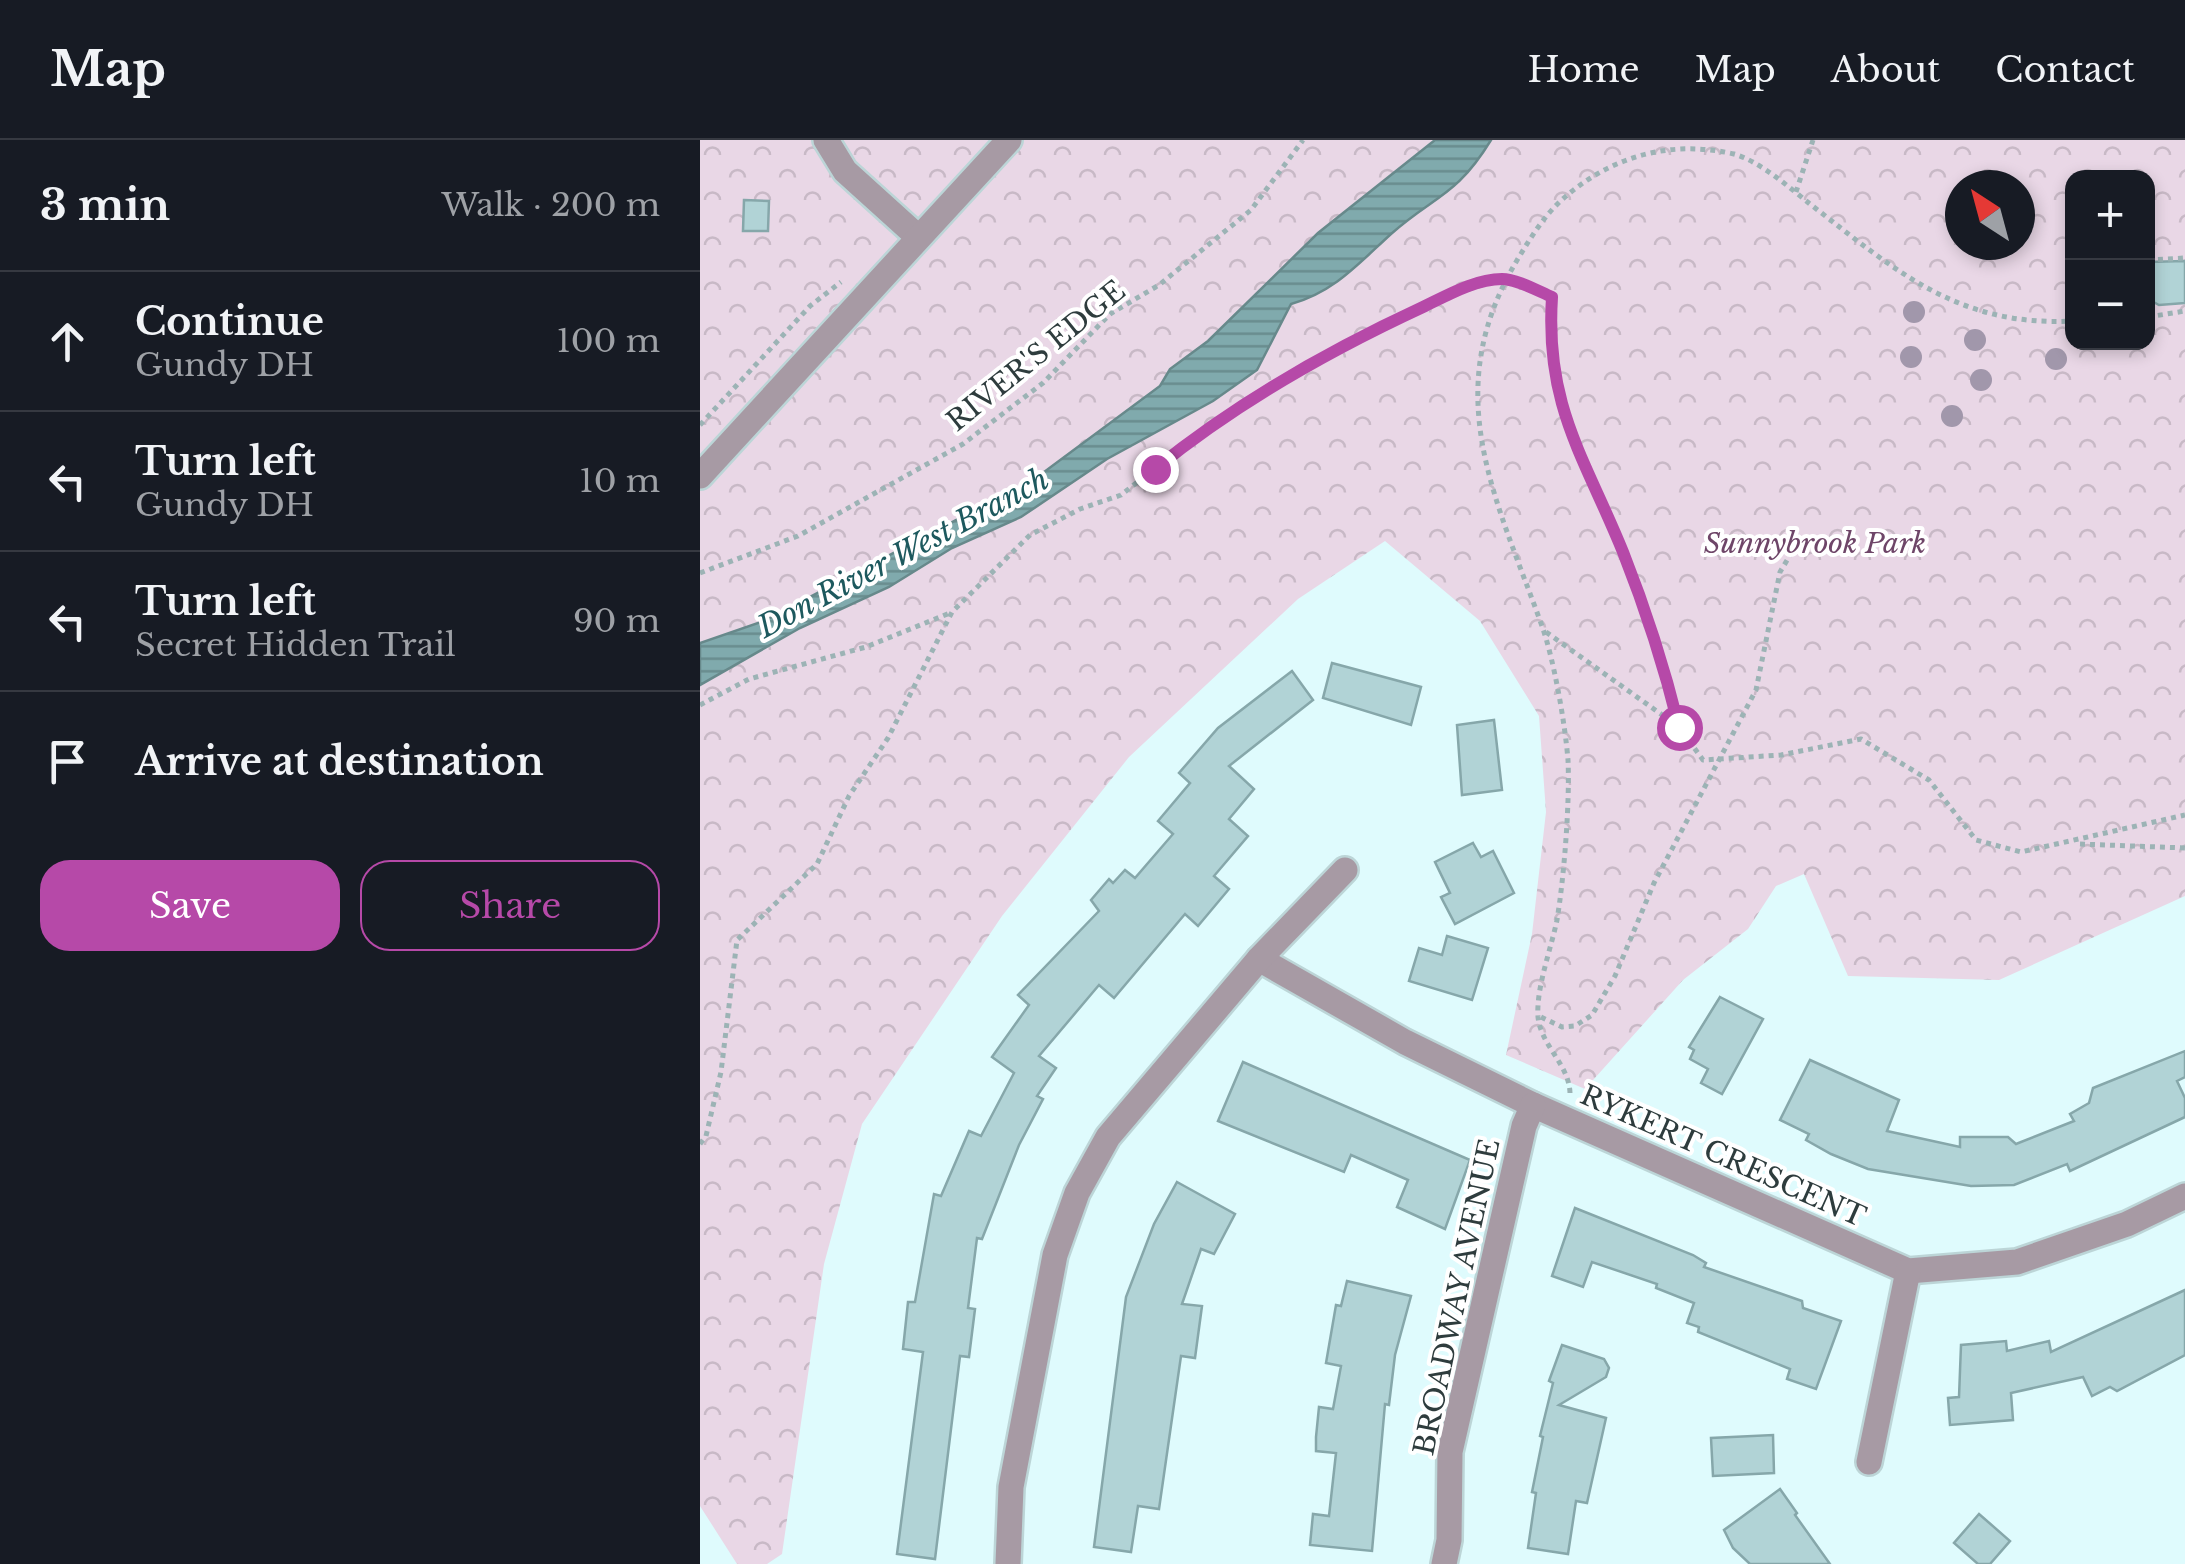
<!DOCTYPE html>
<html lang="en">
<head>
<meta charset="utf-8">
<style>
  body { margin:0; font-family:"Libre Baskerville",serif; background:#20242c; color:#f1f3f6 }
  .controls { position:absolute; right:30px; top:30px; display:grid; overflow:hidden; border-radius:20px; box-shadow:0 5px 15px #0003 }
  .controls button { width:90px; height:90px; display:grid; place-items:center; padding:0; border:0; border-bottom:2px solid #363941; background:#171b24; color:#f1f3f6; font:50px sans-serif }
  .compass { position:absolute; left:1245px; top:30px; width:90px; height:90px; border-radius:50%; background:#171b24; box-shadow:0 5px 15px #0003; rotate:324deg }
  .stop { position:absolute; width:30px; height:30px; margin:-22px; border:8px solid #b649a8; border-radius:50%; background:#fff }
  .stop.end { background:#b649a8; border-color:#fff; box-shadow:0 2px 10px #0008 }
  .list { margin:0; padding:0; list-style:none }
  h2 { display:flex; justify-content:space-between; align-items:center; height:130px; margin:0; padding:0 40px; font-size:42px }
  h2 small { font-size:32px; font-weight:400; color:#9ea1a6 }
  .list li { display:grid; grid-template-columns:65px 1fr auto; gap:30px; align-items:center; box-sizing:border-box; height:140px; padding:0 40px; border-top:2px solid #363941 }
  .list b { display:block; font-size:38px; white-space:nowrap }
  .list p { margin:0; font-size:32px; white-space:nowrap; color:#9ea1a6 }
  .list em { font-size:32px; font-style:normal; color:#9ea1a6 }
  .actions { display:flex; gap:20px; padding:30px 40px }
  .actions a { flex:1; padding:22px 0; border:2px solid #b649a8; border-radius:30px; text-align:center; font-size:35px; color:#b649a8 }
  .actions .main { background:#b649a8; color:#fff }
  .icon { flex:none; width:55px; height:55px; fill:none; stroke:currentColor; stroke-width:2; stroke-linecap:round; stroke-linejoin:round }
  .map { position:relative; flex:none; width:1485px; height:1424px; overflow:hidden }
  header { display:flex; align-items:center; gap:60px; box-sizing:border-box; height:140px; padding:0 50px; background:#171b24; border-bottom:2px solid #363941 }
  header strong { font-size:48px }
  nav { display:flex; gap:55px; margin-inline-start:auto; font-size:35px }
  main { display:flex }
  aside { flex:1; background:#171b24 }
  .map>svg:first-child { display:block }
  .park { fill:url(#park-crowns); fill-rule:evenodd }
  .water { fill:url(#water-rules); stroke:#67898b; stroke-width:2.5 }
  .building { fill:#b1d3d6; stroke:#86a7aa; stroke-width:2.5 }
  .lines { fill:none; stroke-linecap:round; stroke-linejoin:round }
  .minor-casing { stroke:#bcd5d7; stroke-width:30 }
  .path { stroke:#9cb3b5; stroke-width:5; stroke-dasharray:5 5; stroke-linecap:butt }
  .minor { stroke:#a79aa4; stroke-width:25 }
  .tree { fill:#a197ab }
  .route { stroke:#b649a8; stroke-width:12 }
  .labels { text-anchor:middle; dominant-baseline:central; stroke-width:8; stroke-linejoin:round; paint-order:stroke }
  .street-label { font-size:28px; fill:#2e3c3d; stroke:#fff }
  .park-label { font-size:28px; font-style:italic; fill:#6e4568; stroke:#fff }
  .water-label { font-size:30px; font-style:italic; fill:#1d595e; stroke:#fff }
</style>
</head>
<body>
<header>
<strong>Map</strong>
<nav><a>Home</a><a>Map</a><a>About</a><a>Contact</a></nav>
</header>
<main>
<aside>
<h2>3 min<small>Walk · 200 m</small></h2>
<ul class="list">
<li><svg class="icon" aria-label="ahead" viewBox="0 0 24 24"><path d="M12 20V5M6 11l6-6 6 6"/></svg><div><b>Continue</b><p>Gundy DH</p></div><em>100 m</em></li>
<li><svg class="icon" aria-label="left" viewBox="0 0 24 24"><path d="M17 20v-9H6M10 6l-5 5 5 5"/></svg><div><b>Turn left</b><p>Gundy DH</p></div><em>10 m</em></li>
<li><svg class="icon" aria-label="left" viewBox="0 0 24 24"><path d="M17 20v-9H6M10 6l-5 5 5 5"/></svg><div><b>Turn left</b><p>Secret Hidden Trail</p></div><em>90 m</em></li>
<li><svg class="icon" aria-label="arrive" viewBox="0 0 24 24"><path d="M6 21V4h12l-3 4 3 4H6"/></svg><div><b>Arrive at destination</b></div></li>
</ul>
<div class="actions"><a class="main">Save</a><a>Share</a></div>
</aside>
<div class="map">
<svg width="1485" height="1424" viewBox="0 0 1485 1424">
  <defs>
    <pattern id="park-crowns" width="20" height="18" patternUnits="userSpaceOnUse" patternTransform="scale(2.5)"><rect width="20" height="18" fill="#e9d7e6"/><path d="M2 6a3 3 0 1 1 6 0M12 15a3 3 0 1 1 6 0" fill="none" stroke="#c8b9c6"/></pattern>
    <pattern id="water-rules" width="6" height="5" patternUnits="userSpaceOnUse" patternTransform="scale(2.5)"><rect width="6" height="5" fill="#80aaad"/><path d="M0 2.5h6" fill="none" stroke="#698c8e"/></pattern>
  </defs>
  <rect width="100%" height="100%" fill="#dffbfd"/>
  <path class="park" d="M0,0H1485V756L1299,840L1148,836L1104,734L1076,746L1048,789L983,840L885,949L806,915L832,794L846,672L839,576L780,481L685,401L598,459L429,617L302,776L162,984L124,1124L82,1414L67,1424H37L0,1366ZM1372,38H1448V202H1372ZM1260,45H1320V105H1260Z"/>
  <path class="water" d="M735,0H791C756,57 735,55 691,94C658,124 634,152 591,164L557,230L513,261L407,319L321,377L252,408L189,447L100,488L0,545V503L64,481L336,338L460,246L470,229L508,201L618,93Z"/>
  <g class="building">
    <path d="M44,60L69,61L68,91H43Z"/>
    <path d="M1485,121V163L1459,165L1448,159V122Z"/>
    <path d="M632,523L721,547L711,585L623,558Z"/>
    <path d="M592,531L613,560L529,626L554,649L529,679L548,696L514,736L529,749L498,786L485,774L414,858L399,845L339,916L356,928L337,956L343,959L319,1005L282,1099L277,1098L268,1168L275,1169L269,1217L260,1216L235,1419L197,1414L223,1212L203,1209L208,1162H215L234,1054L241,1056L269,991L281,996L314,933L292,917L329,865L318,855L399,771L391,760L409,739L413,743L425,730L435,738L473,694L458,681L490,643L479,633L518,588Z"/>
    <path d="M794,580L802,650L762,655L757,585Z"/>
    <path d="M773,703L781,717L793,711L814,753L755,784L741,757L750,753L735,722Z"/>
    <path d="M747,796L788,808L772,860L709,841L719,808L742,815Z"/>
    <path d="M1020,857L1063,879L1022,954L1001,943L1008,929L990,919L994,910L989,907Z"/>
    <path d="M1485,911V937L1477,941L1485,958V977L1370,1031L1367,1024L1314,1045L1271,1046L1168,1029L1131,1014L1106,1000L1109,994L1080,980L1110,920L1199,960L1187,991L1260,1007V997H1308L1316,1004L1374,981L1370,974L1389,963L1393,948Z"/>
    <path d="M543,922L770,1020L745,1089L697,1067L708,1040L651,1015L644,1032L518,981Z"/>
    <path d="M477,1042L535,1074L514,1114L501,1109L482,1164L502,1166L495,1218L481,1216L459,1369L438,1366L431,1412L394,1407L426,1157L454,1084Z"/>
    <path d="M875,1068L993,1115L1006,1123L1004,1127L1102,1161L1103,1168L1141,1181L1116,1249L1087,1239L1090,1229L998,1192L999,1187L987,1183L994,1163L956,1148L957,1144L892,1122L883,1147L852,1136Z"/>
    <path d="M647,1141L711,1156L695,1215L689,1265L685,1264L672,1411L610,1405L613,1374L629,1376L636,1313L616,1311V1297L619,1267L633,1269L641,1226L626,1223L636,1165L641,1166Z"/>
    <path d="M1485,1150V1215L1417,1251L1410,1247L1392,1256L1383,1237L1311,1253L1313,1280L1250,1285L1248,1258L1259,1257L1261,1205L1306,1201L1307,1211L1349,1201L1351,1212Z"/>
    <path d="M862,1205L904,1219L909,1228L906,1237L859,1265L906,1278L887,1363L876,1361L868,1414L828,1408L836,1353L832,1352L843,1297L840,1296L853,1243L849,1241Z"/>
    <path d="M1073,1295L1074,1333L1013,1336L1011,1298Z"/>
    <path d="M1080,1349L1097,1373L1095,1375L1130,1424H1050L1033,1408L1024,1390Z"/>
    <path d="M1279,1374L1310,1401L1290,1424H1278L1254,1403Z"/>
  </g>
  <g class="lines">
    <g class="minor-casing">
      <g id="minor">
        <path d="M126,0L145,31L218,97"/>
        <path d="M0,336L309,0"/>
        <path d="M559,819L705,902L833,965L1208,1131L1317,1122L1427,1084L1485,1056"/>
        <path d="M1169,1322L1208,1131"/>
        <path d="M308,1424L311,1347L355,1115L377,1053L408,997L559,819L645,730"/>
        <path d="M744,1424L749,1400L750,1312L824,986L833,965"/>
      </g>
    </g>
    <g class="path">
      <path d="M1096,52L1113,0"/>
      <path d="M1448,120L1485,118"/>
      <path d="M1448,177L1485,171"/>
      <path d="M0,285L110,166L141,142"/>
      <path d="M0,433L98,396L263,304L343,243L410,174L459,145L551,70L603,0"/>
      <path d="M846,492L979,587L1003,620L1081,615L1161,599L1229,640L1276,700L1321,712L1485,675"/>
      <path d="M0,565L49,539L166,507L250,473"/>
      <path d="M1380,704L1485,708"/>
      <path d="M841,877L862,887L875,886L892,875L915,836L954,743L1056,550L1080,432L1092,412"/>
      <path d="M870,953C869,924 841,906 838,877C836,848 851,809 857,780C864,738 870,662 868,620C865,583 854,520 842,486C795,355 737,251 819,117C834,92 848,70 871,52C917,15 973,0 1034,14C1059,21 1089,47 1110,64C1195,130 1258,187 1372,181"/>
      <path d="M0,1004L6,996L21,932L37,800L117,724L149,656L188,598L252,472L330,395L380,369L421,355L499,293L586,238L659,196L747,156L804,138L852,157C845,265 884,316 922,412C946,470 964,526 979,587"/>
    </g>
    <use href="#minor" class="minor"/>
  </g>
  <g class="tree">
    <circle cx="1214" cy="172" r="11"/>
    <circle cx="1275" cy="200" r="11"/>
    <circle cx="1211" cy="217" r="11"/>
    <circle cx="1356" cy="219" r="11"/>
    <circle cx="1281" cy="240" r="11"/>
    <circle cx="1252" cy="276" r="11"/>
  </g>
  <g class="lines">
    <path class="route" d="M455,329C536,263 628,211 723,167C746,156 775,139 802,139C817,139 838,151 852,157C845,266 884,316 923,412C946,470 964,526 979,587"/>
  </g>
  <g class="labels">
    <g class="street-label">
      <text transform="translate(336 216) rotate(-39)">RIVER'S EDGE</text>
      <text transform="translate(1023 1016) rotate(24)">RYKERT CRESCENT</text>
      <text transform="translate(757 1157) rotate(-78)">BROADWAY AVENUE</text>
    </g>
    <g class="park-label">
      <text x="1115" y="403">Sunnybrook Park</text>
    </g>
    <g class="water-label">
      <text transform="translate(203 413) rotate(-28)">Don River West Branch</text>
    </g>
  </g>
</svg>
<div class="controls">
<button>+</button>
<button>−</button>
</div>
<svg class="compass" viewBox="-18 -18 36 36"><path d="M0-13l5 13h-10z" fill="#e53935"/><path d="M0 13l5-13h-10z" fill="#9ea1a6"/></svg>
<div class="stop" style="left:979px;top:587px"></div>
<div class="stop end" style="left:455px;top:329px"></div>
</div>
</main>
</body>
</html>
